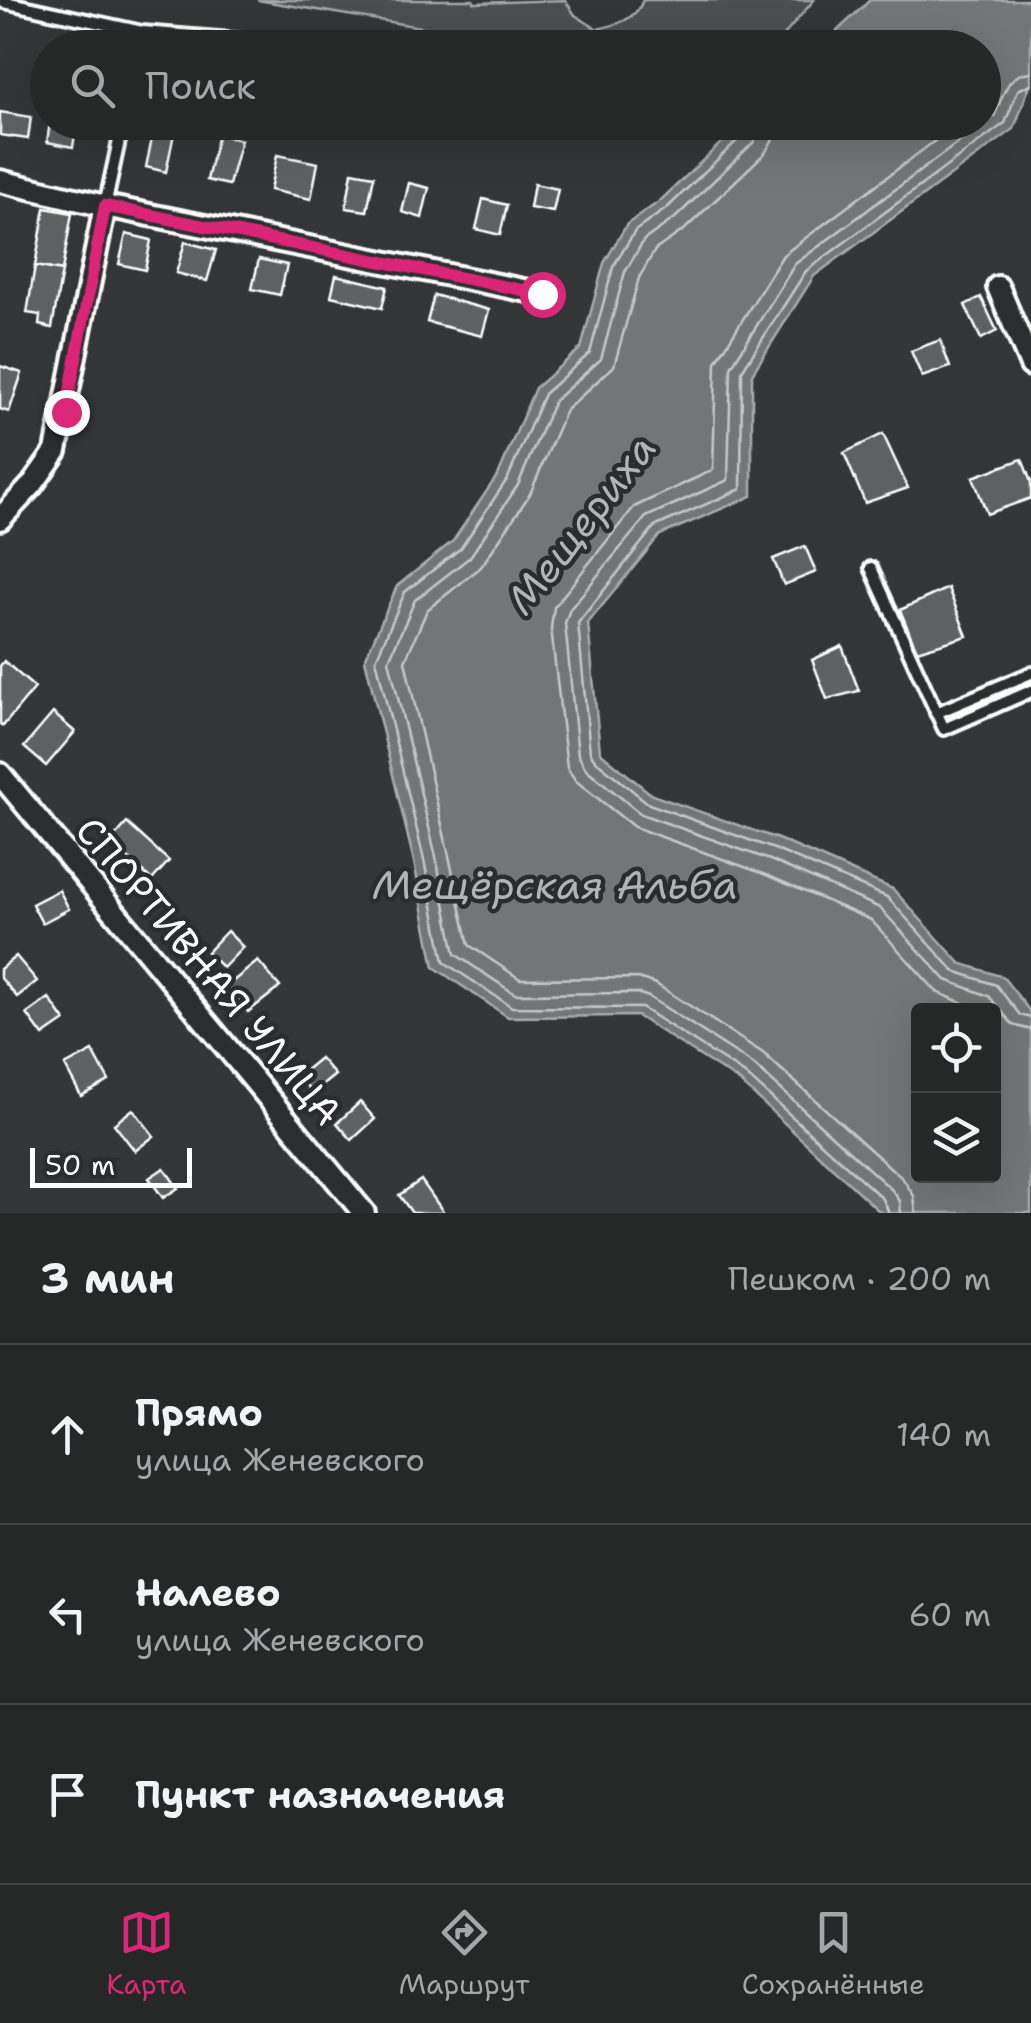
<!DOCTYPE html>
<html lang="ru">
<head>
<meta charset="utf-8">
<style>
  body { margin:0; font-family:"Shantell Sans",sans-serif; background:#2e3030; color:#f1f3f6 }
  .controls { position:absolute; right:30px; bottom:30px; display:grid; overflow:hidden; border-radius:10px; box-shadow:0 10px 40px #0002 }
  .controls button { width:90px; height:90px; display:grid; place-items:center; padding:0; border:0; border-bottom:2px solid #424445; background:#262828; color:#f1f3f6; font:50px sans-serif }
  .scale { position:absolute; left:30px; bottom:25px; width:162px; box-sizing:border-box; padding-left:10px; border:5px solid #fff; border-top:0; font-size:28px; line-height:35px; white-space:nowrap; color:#fff; -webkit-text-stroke:8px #2a2d2e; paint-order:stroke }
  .stop { position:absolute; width:30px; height:30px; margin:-22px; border:8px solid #db2777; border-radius:50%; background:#fff }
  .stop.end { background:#db2777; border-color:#fff; box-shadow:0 2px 10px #0008 }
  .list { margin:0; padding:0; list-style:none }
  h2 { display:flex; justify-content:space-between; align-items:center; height:130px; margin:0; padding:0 40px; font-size:42px }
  h2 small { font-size:32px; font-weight:400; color:#a4a6a8 }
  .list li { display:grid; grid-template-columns:65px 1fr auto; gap:30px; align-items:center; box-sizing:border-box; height:180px; padding:0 40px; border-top:2px solid #424445 }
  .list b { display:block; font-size:38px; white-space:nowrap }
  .list p { margin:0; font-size:32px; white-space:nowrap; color:#a4a6a8 }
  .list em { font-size:32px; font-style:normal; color:#a4a6a8 }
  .icon { flex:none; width:55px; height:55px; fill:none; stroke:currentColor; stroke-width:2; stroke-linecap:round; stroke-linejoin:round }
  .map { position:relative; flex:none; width:1031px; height:1213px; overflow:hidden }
  .search { position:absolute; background:#262828; box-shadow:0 10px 40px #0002; left:30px; right:30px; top:30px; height:110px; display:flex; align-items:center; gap:25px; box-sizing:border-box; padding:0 35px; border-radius:55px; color:#a4a6a8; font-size:38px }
  .sheet { height:670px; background:#262828 }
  nav { display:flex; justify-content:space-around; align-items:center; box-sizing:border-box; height:140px; border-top:2px solid #424445; background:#262828; font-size:28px; color:#a4a6a8 }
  nav a { display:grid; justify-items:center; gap:5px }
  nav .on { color:#db2777 }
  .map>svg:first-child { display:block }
  .green { fill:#4c4f50; stroke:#a6a7a8; stroke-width:2.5 }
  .water { fill:#737576; stroke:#abacad; stroke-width:2.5; fill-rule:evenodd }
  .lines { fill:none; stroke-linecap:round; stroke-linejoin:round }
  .shore { stroke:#c7c8c8; stroke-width:2.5 }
  .building { fill:#5f6162; stroke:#fff; stroke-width:2.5 }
  .service-casing { stroke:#fff; stroke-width:18 }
  .minor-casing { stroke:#fff; stroke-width:28 }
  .service { stroke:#2a2d2e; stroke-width:10 }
  .minor { stroke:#2a2d2e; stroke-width:20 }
  .route { stroke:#db2777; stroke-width:12 }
  .labels { text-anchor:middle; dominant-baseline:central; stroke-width:9; stroke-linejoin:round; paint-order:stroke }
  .street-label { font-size:38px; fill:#fff; stroke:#2a2d2e }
  .water-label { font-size:40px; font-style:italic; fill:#b2b3b4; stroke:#2a2d2e }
</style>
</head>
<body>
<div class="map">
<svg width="1031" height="1213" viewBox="0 0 1031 1213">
  <rect width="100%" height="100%" fill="#333536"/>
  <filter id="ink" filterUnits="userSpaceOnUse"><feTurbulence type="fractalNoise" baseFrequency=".01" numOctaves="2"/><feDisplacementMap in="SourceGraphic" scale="20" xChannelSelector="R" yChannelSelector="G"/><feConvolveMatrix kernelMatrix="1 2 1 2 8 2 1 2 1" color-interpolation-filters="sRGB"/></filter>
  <g filter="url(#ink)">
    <path class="green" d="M257,0H473L475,3L565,0L575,15L597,29C616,25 636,20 643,0H814L774,47H540Z"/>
    <path class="water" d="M870,0H1031V82L1014,129L814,276L752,374V496L660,535L588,623L600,752L652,795L778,839L893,889L960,963L1003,977L1031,1013V1213H881L739,1081L637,1016L508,1017L434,967L414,862L365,659L397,586L453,541L499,473L535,388L581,348L604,263L627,224L660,201L742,123L984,122V48L820,47ZM918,1011H994V1176H918Z"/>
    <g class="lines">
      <g class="shore">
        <path d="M1031,72C1005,74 1004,96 994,116L795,264L731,367L728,480L646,517L570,609L565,623L578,755L586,769L641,814L770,860L880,908L946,980L989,996L1013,1025L1031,1030"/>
        <path d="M1031,84L1018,90L1005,123L806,271L742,371L741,489L654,527L578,623L590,752L595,760L649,804L774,849L887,897L954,971L996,985L1020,1015L1031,1018"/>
        <path d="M748,122L744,134L667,208L635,231L613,267L590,353L544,394L508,478L461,548L405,592L376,659L424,860L444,962L512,1007L642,1008L745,1074L883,1199L889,1213"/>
        <path d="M761,122L754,142L675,218L644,240L625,272L601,359L554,401L518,485L470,557L415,600L389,660L436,857L455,954L515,994L637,993L649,997L753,1064L892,1190L900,1201L901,1213"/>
        <path d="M776,122L773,139L765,153L685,229L655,250L639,278L614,366L566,410L530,494L481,567L427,610L405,661L469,945L520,979L638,978L656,984L763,1053L903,1179L914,1196L916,1213"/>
        <path d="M960,122L783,255L716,362L713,470L634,507L554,607L551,628L567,768L576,781L634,827L764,874L871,920L937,992L981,1011"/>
      </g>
    </g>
    <g class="building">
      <path d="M0,112L31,117L28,139L0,135Z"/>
      <path d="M50,122H77L73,147L47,142Z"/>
      <path d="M155,124L175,129L166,172L146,167Z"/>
      <path d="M218,134L241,140L229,185L207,180Z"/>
      <path d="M277,155L318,163L311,199L270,190Z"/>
      <path d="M352,172L374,176L367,211L346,208Z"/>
      <path d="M409,183L429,188L422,218L402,212Z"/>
      <path d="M534,184L558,189L553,212L530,208Z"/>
      <path d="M483,199L507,205L500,235L476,229Z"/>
      <path d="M45,208L72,213L62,271L35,266Z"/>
      <path d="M126,234L151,240L145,270L119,264Z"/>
      <path d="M185,242L216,250L207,281L176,273Z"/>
      <path d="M259,259L287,265L280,295L252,289Z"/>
      <path d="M35,266L62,271L52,328L39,325L40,315L27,313Z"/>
      <path d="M336,275L387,287L382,308L331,296Z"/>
      <path d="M434,295L489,310L482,336L427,322Z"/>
      <path d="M981,297L997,331L981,339L965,305Z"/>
      <path d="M940,340L950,367L922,377L911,351Z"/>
      <path d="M0,366L22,373L9,412L0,409Z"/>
      <path d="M883,434L908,488L865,503L844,453Z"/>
      <path d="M1022,459L1031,482V498L987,514L973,477Z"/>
      <path d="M805,546L816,572L784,585L773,559Z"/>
      <path d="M948,588L967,636L917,651L900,610Z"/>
      <path d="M842,646L859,691L827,699L812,660Z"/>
      <path d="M4,661L35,688L3,726L0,724V666Z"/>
      <path d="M53,713L75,732L46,766L24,747Z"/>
      <path d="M127,823L169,861L152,880L110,842Z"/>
      <path d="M59,890L69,909L42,923L32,904Z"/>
      <path d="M227,931L243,947L223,968L207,952Z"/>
      <path d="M16,956L37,981L17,997L0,977V969Z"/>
      <path d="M258,961L280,987L248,1012L227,986Z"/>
      <path d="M49,998L65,1021L43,1036L27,1014Z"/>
      <path d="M93,1051L109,1081L81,1096L65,1066Z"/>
      <path d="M320,1058L335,1075L313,1093L298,1076Z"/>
      <path d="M360,1102L375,1119L352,1140L337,1123Z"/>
      <path d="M133,1109L154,1136L135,1151L114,1124Z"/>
      <path d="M164,1168L178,1188L163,1198L149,1178Z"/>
      <path d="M421,1180L444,1213H412L399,1195Z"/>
    </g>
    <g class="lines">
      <g class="service-casing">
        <g id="service">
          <path d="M0,1L142,32L349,48"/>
          <path d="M105,206L123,122"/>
          <path d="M871,568L944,729L1031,691"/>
          <path d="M936,713L1031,673"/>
        </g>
      </g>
      <g class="minor-casing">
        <g id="minor">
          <path d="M0,181L105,206L543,294"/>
          <path d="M998,287L1031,365"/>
          <path d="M0,519L32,485L56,451L105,206"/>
          <path d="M0,774L364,1213"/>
        </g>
      </g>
      <use href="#service" class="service"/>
      <use href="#minor" class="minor"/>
    </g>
  </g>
  <g class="lines" filter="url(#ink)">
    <path class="route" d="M66,412L105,206L542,294"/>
  </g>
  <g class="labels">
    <g class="street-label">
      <text transform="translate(209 971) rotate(50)">СПОРТИВНАЯ УЛИЦА</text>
    </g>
    <g class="water-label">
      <text transform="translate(581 524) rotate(-52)">Мещериха</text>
      <text x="555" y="885">Мещёрская Альба</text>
    </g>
  </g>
</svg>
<div class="controls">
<button><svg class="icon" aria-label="locate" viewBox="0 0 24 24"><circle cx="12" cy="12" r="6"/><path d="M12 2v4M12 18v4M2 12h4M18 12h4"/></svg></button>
<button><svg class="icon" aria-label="layers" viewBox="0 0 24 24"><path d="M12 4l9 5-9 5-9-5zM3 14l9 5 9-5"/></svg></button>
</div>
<div class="scale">50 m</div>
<div class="stop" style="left:542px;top:294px"></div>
<div class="stop end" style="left:66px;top:412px"></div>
<div class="search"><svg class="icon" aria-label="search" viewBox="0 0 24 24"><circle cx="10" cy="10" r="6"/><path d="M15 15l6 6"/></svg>Поиск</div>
</div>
<section class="sheet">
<h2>3 мин<small>Пешком · 200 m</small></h2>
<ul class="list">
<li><svg class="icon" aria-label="ahead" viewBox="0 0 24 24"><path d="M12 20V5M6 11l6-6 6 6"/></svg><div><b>Прямо</b><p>улица Женевского</p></div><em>140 m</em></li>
<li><svg class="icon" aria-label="left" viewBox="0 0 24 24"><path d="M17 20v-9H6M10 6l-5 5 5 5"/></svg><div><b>Налево</b><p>улица Женевского</p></div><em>60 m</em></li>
<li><svg class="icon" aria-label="arrive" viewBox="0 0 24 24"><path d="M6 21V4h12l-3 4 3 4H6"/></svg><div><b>Пункт назначения</b></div></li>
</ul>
</section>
<nav>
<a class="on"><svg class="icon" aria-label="map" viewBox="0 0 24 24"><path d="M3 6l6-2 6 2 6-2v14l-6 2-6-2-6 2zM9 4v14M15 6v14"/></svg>Карта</a>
<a><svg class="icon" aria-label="directions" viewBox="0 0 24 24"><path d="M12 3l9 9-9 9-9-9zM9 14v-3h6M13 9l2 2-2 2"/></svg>Маршрут</a>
<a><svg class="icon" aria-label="saved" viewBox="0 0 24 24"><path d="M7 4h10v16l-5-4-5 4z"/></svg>Сохранённые</a>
</nav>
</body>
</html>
